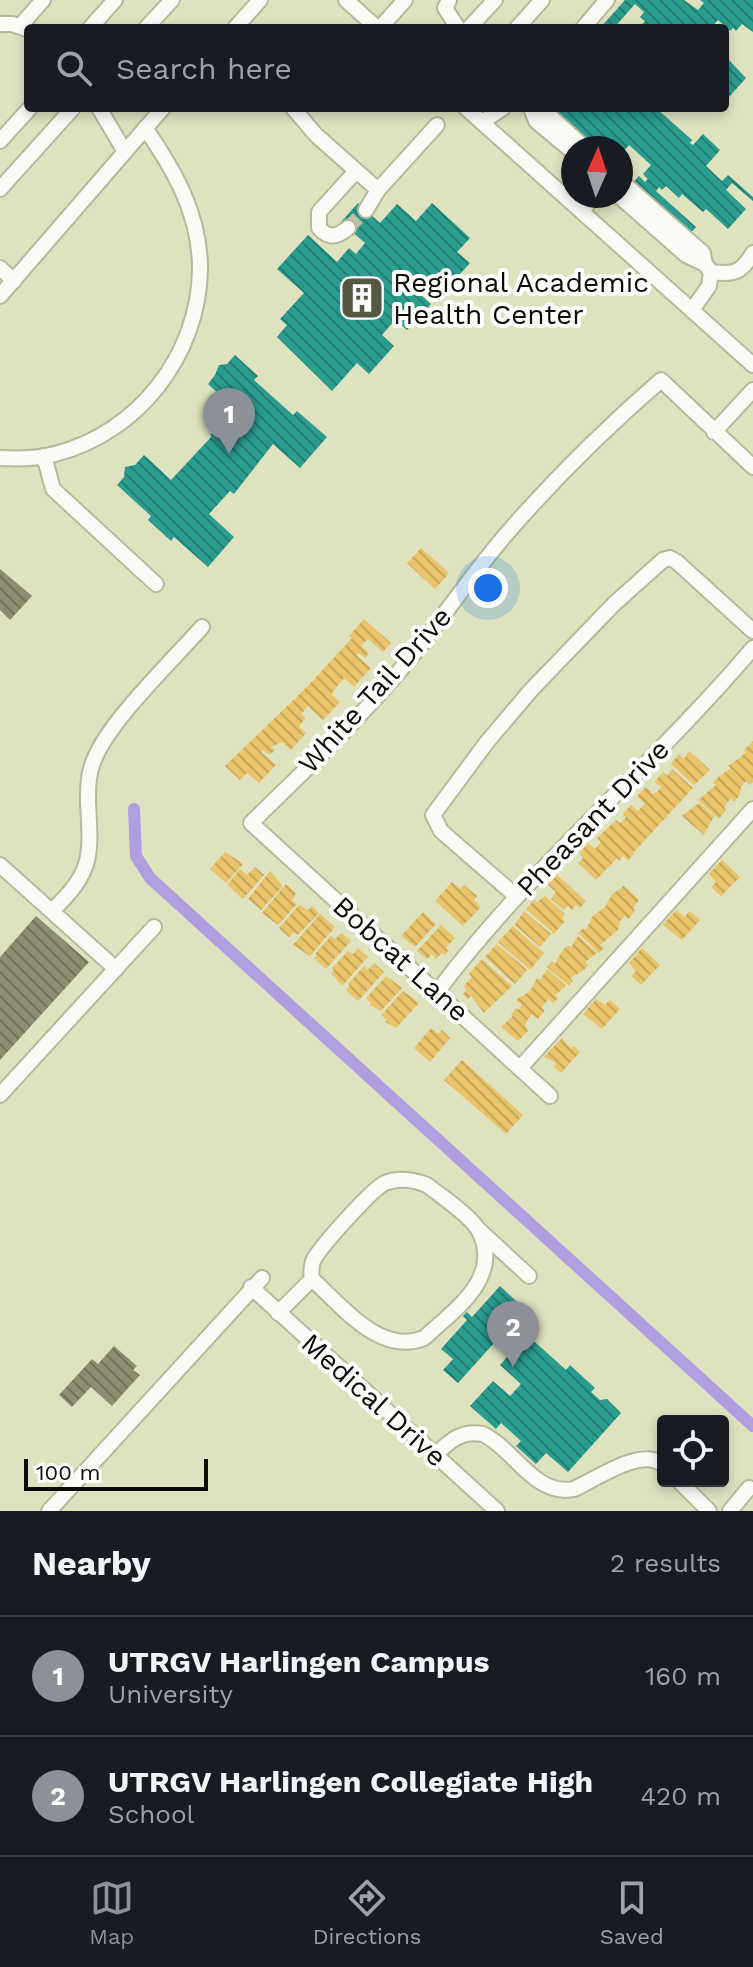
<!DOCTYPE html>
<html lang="en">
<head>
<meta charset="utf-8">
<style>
  body { margin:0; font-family:"Work Sans",sans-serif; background:#20242c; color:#f1f3f6 }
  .controls { position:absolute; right:24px; bottom:24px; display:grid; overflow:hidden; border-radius:8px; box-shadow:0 4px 12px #0003 }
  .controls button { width:72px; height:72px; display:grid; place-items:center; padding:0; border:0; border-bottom:2px solid #363941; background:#171b24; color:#f1f3f6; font:40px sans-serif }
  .compass { position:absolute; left:561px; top:136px; width:72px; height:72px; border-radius:50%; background:#171b24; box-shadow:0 4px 12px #0003; rotate:3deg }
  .scale { position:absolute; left:24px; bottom:20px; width:184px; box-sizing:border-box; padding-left:8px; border:4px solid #0c0d00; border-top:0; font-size:22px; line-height:28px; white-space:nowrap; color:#0c0d00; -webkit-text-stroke:6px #fff; paint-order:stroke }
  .you { position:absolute; left:488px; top:588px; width:28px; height:28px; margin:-20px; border:6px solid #fff; border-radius:50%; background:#1a73e8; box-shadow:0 0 0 12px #1a73e833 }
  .badge { display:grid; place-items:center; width:52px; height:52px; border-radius:50%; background:#8c9099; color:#fff; font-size:26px; font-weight:700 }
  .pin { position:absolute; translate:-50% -66px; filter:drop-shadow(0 2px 4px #0008) }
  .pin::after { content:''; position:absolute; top:42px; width:28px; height:24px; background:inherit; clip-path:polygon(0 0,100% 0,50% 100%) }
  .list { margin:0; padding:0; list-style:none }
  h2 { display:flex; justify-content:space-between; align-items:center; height:104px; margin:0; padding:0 32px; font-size:34px }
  h2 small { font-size:26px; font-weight:400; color:#9ea1a6 }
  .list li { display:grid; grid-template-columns:52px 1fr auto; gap:24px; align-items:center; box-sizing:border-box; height:120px; padding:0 32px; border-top:2px solid #363941 }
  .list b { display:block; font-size:30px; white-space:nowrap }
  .list p { margin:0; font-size:26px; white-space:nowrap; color:#9ea1a6 }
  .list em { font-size:26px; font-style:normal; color:#9ea1a6 }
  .icon { flex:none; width:44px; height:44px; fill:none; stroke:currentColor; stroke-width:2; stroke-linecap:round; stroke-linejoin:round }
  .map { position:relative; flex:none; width:753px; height:1511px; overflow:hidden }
  .search { position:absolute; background:#171b24; box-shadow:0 4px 12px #0003; left:24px; right:24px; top:24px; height:88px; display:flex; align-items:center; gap:20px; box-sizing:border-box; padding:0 28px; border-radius:8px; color:#9ea1a6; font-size:30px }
  .sheet { height:344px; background:#171b24 }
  nav { display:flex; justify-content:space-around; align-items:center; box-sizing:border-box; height:112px; border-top:2px solid #363941; background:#171b24; font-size:22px; color:#9ea1a6 }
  nav a { display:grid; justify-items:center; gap:4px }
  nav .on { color:#8c9099 }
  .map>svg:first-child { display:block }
  .homes { fill:url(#homes-back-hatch) }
  .schools { fill:url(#schools-back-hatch) }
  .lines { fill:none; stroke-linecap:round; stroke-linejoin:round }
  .canal { stroke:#b09ee1; stroke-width:12 }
  .building { fill:url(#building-back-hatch) }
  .minor-tunnel { stroke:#bec2a2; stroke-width:14; stroke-dasharray:14 7; stroke-linecap:butt }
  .minor-casing { stroke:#b6b99d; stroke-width:18 }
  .minor { stroke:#fafbf5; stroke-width:14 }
  .labels { text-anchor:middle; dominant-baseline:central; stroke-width:8; stroke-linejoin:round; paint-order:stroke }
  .poi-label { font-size:28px; fill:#0c0d00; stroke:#fff; text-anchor:start }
  .street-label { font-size:28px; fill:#0c0d00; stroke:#fff }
</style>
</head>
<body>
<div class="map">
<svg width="753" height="1511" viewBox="0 0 753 1511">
  <defs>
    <pattern id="homes-back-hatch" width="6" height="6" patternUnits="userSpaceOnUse" patternTransform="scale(2)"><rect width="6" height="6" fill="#e9c46a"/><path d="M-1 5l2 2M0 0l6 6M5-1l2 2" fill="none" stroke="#c7a75a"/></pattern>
    <pattern id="schools-back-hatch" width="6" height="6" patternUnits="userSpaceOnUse" patternTransform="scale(2)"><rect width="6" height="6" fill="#2a9d8f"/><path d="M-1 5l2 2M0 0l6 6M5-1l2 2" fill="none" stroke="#227e72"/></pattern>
    <pattern id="building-back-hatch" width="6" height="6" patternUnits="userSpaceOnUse" patternTransform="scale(2)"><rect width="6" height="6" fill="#8f8d71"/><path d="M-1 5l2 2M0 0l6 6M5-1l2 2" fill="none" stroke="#73725a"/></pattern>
  </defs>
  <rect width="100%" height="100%" fill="#dee2bf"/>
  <g class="homes">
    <path d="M421,548L449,573L435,589L407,563Z"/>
    <path d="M364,619L391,643L383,652L368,639L361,646L369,653L365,658L359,653L356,655L371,668L363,677L354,687L344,678L331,694L340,702L323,720L308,706L301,714L306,718L299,726L306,733L291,750L282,742L271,747L275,750L270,755L263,750L261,752L276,765L259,783L247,773L240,780L225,766L306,688L352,638L349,636Z"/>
    <path d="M753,741V782L750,785L746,781L741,787L739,796L734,802L731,798L726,804L724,808L726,810L719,819L698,800L716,785L713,783L719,776L730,769L741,779L728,766L742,756L746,752L744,750Z"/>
    <path d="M689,751L710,770L694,785L671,764L679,754L684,759Z"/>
    <path d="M672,769L693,788L633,853L634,854L628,861L623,856L619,861L617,858L596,880L578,863L583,858L579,853L588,843L595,849L601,842L597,838L616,820L620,823L626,817L623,814L631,805L638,811L645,804L637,796L646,787L653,794L657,792L661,787L654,782L663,772L667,776Z"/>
    <path d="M699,803L714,816L704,835L682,816Z"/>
    <path d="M225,852L243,864L226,883L210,869Z"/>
    <path d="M722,860L740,877L721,896L711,887L716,882L709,874Z"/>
    <path d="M255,867L264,875L243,899L227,885L240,869L247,875Z"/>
    <path d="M270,871L283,886L261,910L248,899Z"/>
    <path d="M557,875L586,901L580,908L576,905L572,910L568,906L564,910L551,899L556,892L548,885Z"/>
    <path d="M452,882L460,889L464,885L477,896L474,900L481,907L463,926L435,901Z"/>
    <path d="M286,884L296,893L292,901L297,904L278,925L262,913Z"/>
    <path d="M624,886L639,900L633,908L635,910L633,914L628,919L625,916L620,921L618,930L600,945L604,948L599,953L578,933L583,928L586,930L592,917L605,907L612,894Z"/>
    <path d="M545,896L565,914L562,918L565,921L554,934L526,909L534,900L537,902Z"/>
    <path d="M299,905L308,910L312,906L319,913L298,935L294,932L289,937L279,928Z"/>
    <path d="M676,910L685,917L689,911L700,920L682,940L663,925Z"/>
    <path d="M524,911L551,934L540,947L515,925Z"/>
    <path d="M423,912L436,924L415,947L401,936Z"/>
    <path d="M320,914L335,927L310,956L293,945Z"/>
    <path d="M441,925L455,938L446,948L449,950L444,955L442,953L436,959L432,954L427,959L417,951Z"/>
    <path d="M513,926L544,953L530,970L498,942Z"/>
    <path d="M341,933L351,941L326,969L314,958L317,955L315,954L331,936L335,939Z"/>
    <path d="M578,936L597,953L585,962L588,965L584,970L570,978L573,981L569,986L547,967L552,961L555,964L562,951L568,945L571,947Z"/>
    <path d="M497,944L527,970L515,984L485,957Z"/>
    <path d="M358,948L368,957L342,986L331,973L334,970L332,968L348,951L353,954Z"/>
    <path d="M642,948L660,965L641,985L631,976L636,971L629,963Z"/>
    <path d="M482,959L512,986L484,1013L471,996L468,999L463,994L467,990L464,986L472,977L469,974Z"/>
    <path d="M374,963L384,972L358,1001L346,990L350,986L348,984L364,966L368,970Z"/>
    <path d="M547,969L566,986L555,995L558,998L553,1003L549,999L544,1004L542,1008L545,1010L538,1019L532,1014L528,1019L525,1025L528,1031L518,1041L501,1027L513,1016L511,1014L516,1008L518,1010L522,1005L516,1000L530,991L537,978L540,980Z"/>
    <path d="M386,976L402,988L381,1011L370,1005L371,1003L366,998Z"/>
    <path d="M403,991L419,1003L396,1028L385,1022L387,1020L381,1015Z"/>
    <path d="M596,999L605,1005L610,1000L620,1009L602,1029L583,1014Z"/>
    <path d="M431,1028L438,1034L442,1030L450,1038L430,1062L414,1048Z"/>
    <path d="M562,1038L571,1049L574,1046L580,1052L561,1073L554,1067L556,1063L544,1057Z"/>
    <path d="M462,1060L523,1115L506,1134L444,1080Z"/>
  </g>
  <g class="schools">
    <path d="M625,0H684L698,10L704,3L700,0H753V32L742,24L736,31L733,28L730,31L718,20L711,28H639L645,21L640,17L644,12L635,4L614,28H600Z"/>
    <path d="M725,56L746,78L729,97L725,93Z"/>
    <path d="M549,108H656L692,140L690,143L693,145L703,134L720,150L706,166L722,181L728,175L753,197V201L732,183L726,190L746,209L728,229L706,209L703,212L682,194L679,198L666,186L662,190L659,187L656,191L696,227L689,235L632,184L639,176L645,182L648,179L643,174L651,165L629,145L621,154V148H606L599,142L593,148Z"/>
    <path d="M358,203L380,223L397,204L416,221L432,203L470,238L457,252L470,263L445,291L432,279L419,293L431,304L407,330L395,320L382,335L394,346L369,374L357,363L332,391L277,337L287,325L280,319L304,293L277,269L308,235L337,262L349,248L356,254L365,243L341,222Z"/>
    <path d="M235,355L258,376L254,380L293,415L297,411L327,437L300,468L273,444L234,494L230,491L209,514L234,537L208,567L174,537L171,541L148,520L151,516L117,485L124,477L125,467L135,465L144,455L171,480L212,436L210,435L235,409L208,384L215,375L219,365L227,364Z"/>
    <path d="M500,1286L526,1310L509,1328L522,1339L526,1334L566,1370L570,1365L595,1388L591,1392L600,1400L607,1399L621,1413L568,1472L546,1453L536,1464L516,1446L521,1441L501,1423L496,1429L470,1406L493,1381L510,1396L521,1384L500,1365L509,1355L495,1342L458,1383L443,1370L453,1359L441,1349L467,1320L463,1316L467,1312L472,1317Z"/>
  </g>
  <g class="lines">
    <path class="canal" d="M134,809L136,856L150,878L753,1426"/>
  </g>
  <g class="building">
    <path d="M0,569L32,596L10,620L0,610Z"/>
    <path d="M36,916L89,962L0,1060V957Z"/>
    <path d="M114,1346L137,1366L133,1370L140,1375L112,1406L91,1387L72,1407L59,1395L92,1359L98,1364Z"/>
  </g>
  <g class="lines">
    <path class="minor-tunnel" d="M348,228L366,210"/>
    <g class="minor-casing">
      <g id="minor">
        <path d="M346,0L377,28"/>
        <path d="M449,0L445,8L458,28"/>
        <path d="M0,24H12L27,29"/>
        <path d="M20,26L43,0"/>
        <path d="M90,28L115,0"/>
        <path d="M146,28L172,0"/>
        <path d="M235,28L260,0"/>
        <path d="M380,28L405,0"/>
        <path d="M469,28L495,0"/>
        <path d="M517,28L542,0"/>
        <path d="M583,28L607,0"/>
        <path d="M99,108L125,152"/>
        <path d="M293,108L316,135L378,190L437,125"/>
        <path d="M466,108L753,365"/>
        <path d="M531,108L536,121L573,152"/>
        <path d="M541,108L585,148"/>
        <path d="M482,122L503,108"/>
        <path d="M0,141L30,108"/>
        <path d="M621,181L703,253L705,264L711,272L709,286L692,310"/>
        <path d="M0,189L73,108"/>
        <path d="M619,196L686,255L705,264"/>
        <path d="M366,210L378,190"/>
        <path d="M582,211L594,196"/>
        <path d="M348,228C337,237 329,239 319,228V212L356,171"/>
        <path d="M0,268L14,281"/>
        <path d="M711,272C734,275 741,273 753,253"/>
        <path d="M0,296L163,108"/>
        <path d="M714,432L753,390"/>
        <path d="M44,456L53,489L156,584"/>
        <path d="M0,458C18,459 37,459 55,454C138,433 199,355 200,269C200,215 175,171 145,128"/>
        <path d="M0,865L116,969"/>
        <path d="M516,896L441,831L433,815L487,742L532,689L614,604L663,560L670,558L677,562L753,631"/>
        <path d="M52,911C93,871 91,858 88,802C88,787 88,774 94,760C109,721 173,660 202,627"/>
        <path d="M437,992C531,867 652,767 753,648"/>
        <path d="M520,1068L753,809"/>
        <path d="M0,1095L154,927"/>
        <path d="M550,1096L251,823C306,769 363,716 412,656C445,615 474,571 509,531C556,477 607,427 661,380L753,467"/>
        <path d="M478,1229L529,1276"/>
        <path d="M251,1287L497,1511"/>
        <path d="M278,1313L312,1279C342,1306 380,1356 424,1338C454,1310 503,1278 479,1231C471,1216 441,1196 427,1185C415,1180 398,1177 385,1183C373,1188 319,1248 313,1261C311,1267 311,1273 312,1279"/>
        <path d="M435,1455C450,1441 461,1430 483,1434C514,1449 535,1497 574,1489C596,1479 643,1446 663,1465"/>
        <path d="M679,1481L709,1511"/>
        <path d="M49,1511L262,1278"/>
        <path d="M730,1511L749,1488"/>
      </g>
    </g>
    <use href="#minor" class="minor"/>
  </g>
  <defs>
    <g id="building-square" transform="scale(2.3)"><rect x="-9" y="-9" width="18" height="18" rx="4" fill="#565843" stroke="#fff"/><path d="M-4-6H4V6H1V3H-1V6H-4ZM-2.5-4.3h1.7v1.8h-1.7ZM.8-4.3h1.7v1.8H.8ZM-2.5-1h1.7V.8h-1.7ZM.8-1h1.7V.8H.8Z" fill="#fff"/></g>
  </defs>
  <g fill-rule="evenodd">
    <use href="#building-square" x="362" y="298"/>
  </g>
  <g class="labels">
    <g class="poi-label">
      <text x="393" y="282">Regional Academic<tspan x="393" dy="32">Health Center</tspan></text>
    </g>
    <g class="street-label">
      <text transform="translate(375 690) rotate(-48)">White Tail Drive</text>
      <text transform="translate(593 818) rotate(-46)">Pheasant Drive</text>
      <text transform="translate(401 959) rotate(42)">Bobcat Lane</text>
      <text transform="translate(374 1400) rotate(42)">Medical Drive</text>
    </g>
  </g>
</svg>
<div class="controls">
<button><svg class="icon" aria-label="locate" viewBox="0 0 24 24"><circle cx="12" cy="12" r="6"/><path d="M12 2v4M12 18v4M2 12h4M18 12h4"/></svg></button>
</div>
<svg class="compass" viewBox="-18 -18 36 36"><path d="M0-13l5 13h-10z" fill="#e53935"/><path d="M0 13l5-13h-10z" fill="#9ea1a6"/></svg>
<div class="scale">100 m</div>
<div class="you"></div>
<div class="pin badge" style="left:229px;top:454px">1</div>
<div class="pin badge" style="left:513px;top:1367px">2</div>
<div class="search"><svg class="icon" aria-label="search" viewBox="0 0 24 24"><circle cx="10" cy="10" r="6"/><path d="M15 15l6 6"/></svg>Search here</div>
</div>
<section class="sheet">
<h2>Nearby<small>2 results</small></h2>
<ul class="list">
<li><span class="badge">1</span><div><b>UTRGV Harlingen Campus</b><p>University</p></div><em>160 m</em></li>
<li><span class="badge">2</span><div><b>UTRGV Harlingen Collegiate High</b><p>School</p></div><em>420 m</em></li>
</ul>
</section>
<nav>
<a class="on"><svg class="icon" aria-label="map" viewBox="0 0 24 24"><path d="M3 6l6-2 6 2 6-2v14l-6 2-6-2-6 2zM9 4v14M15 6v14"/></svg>Map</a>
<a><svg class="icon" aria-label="directions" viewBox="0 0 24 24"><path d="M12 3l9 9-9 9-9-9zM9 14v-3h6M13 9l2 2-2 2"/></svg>Directions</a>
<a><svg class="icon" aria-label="saved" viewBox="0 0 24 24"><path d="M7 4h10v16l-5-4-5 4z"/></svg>Saved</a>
</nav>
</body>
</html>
